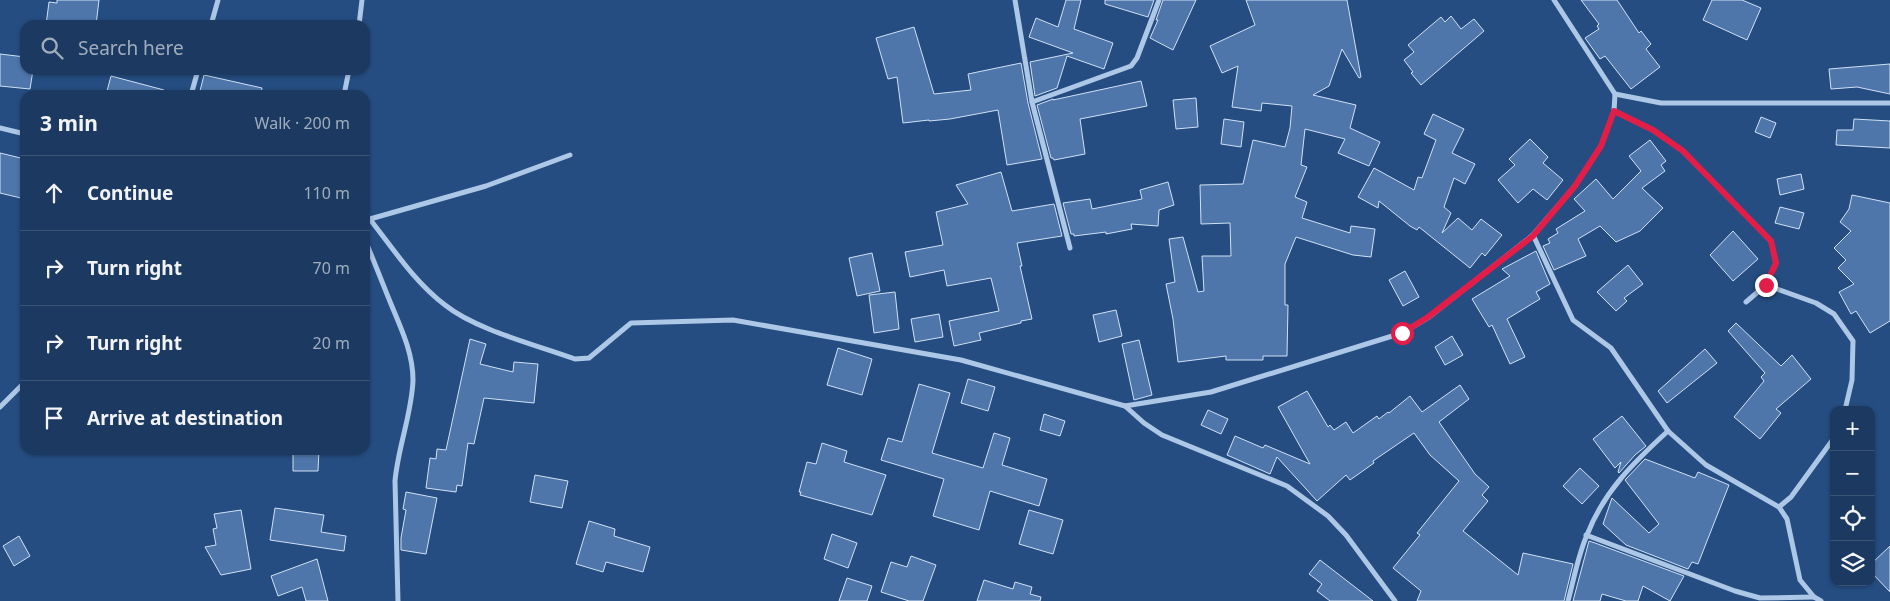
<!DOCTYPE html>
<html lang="en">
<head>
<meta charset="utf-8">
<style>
  body { margin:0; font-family:"Noto Sans",sans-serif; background:#29456a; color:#f1f3f6 }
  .controls { position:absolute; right:15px; bottom:15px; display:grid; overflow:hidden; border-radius:10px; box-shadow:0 1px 4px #0004 }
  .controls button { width:45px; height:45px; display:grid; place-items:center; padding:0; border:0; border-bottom:1px solid #3a5476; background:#1c3a61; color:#f1f3f6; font:25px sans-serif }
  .stop { position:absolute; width:15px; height:15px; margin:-11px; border:4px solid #e11d48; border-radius:50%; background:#fff }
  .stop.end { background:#e11d48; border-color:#fff; box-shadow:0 1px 5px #0008 }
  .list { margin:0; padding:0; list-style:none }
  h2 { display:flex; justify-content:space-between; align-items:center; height:65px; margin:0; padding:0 20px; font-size:21px }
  h2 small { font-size:16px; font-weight:400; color:#a0adbd }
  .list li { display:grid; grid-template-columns:32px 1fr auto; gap:15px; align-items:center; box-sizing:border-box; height:75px; padding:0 20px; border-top:1px solid #3a5476 }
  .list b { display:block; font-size:19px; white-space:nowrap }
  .list em { font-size:16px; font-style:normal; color:#a0adbd }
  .icon { flex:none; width:28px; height:28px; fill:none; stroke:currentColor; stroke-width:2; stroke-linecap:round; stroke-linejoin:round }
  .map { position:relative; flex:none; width:1890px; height:601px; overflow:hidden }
  .search { position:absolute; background:#1c3a61; box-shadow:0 1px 4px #0004; left:20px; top:20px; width:350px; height:55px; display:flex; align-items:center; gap:12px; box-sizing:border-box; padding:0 18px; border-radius:15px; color:#a0adbd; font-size:19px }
  .panel { position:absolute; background:#1c3a61; box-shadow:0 1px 4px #0004; left:20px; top:90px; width:350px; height:365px; border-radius:15px }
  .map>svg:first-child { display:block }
  .building { fill:#4e76aa; stroke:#d0e1f5 }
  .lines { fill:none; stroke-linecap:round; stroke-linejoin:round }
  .street { stroke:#adc7e7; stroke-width:5 }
  .route { stroke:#e11d48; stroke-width:6 }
</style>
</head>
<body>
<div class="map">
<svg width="1890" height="601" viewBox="0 0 1890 601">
  <rect width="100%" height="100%" fill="#254d81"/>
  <g class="building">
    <path d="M57,0H99L96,25H46L49,2L57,3Z"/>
    <path d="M1066,0H1081L1074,29L1113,43L1104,69L1067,56L1057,88L1035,96L1030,62L1073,53L1029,37L1036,18L1058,27Z"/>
    <path d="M1105,0H1154L1148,17L1105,4Z"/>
    <path d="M1163,0H1196L1173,50L1150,38L1158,20H1156Z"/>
    <path d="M1246,0H1347L1361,77L1359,78L1342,49L1329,86L1313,95L1356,105L1350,128L1380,142L1369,166L1338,153L1345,139L1305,129L1301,165L1307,167L1295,197L1307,202L1302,218L1350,233L1351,226L1375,229L1371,257L1353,255L1296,237L1285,264V305H1288L1287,356H1263V360H1226V356L1178,362L1173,319L1166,284L1175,282L1169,239L1183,237L1198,292L1204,291L1202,256H1231L1230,223L1201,224L1200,185L1243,184L1253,140L1285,147L1290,128L1292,106L1262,103L1261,111L1232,107L1238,66L1222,73L1210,46L1255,25Z"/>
    <path d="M1581,0H1617L1639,33L1641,31L1651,44L1646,49L1660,67L1631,89L1605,56L1600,59L1585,38L1599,29L1597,26L1599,24Z"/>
    <path d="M1712,0H1742L1761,8L1747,40L1703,20Z"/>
    <path d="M1451,16L1461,29L1474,19L1484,31L1421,85L1411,73L1413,72L1404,60L1414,52L1408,45L1441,17L1445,22Z"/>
    <path d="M914,27L934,94L971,90L968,74L1021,63L1028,103L1042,159L1007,165L998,110L950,119L929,121V120L903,123L897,77L888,79L876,38Z"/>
    <path d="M0,54L25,57V70H33L30,89L0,86Z"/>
    <path d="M1890,64V94L1857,87L1831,89L1829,69Z"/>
    <path d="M204,75L262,88L261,95H199Z"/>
    <path d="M111,76L164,90L163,95H106Z"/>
    <path d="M1141,81L1147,106L1080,119L1085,154L1054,160L1053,158H1051L1037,105L1053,99V100Z"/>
    <path d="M1196,98L1198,127L1176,129L1173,100Z"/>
    <path d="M1433,114L1464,129L1452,153L1475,164L1465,184L1454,178L1444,207L1451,213L1442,233L1458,218L1472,230L1481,219L1502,235L1485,256L1482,253L1470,268L1419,227L1417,230L1410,226L1379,201L1378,208L1358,197L1374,168L1414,190L1418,177L1422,178L1436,140L1424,134Z"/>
    <path d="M1761,117L1776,123L1770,138L1755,132Z"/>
    <path d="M1224,119L1244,122L1241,147L1221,144Z"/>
    <path d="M1854,119L1890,121V148L1836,145L1837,130H1853Z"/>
    <path d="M1530,139L1548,157L1543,163L1563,180L1547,200L1533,189L1518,203L1498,180L1515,165L1509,159Z"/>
    <path d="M1650,140L1666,161L1661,165L1665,171L1642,188L1663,208L1640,231L1616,242L1600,226L1578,239L1586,256L1554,270L1543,246L1550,243L1548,239L1558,233L1556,229L1585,211L1574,199L1596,179L1613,199L1641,171L1629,156Z"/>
    <path d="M0,153L25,159V199L0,193Z"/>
    <path d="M1001,172L1012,211L1054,204L1062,236L1017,243L1022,266H1020L1032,319L1021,321V323L979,333L981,340L954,346L949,321L999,311L991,278L947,286L944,270L910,277L905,252L943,245L936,212L968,204L956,185Z"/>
    <path d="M1801,174L1804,189L1780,195L1777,179Z"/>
    <path d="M1168,182L1174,205L1159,210L1158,226L1131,224L1132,229L1106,234V232L1074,236V234H1071L1063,203L1090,199L1092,209L1142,199L1140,190Z"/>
    <path d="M1852,195L1890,203V321L1870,333L1856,311L1851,314L1839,292L1854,284L1838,268L1846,260L1834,248L1851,231L1840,222L1849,209Z"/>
    <path d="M1780,207L1804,213L1799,229L1775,223Z"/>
    <path d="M1733,231L1758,259L1733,281L1710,255Z"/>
    <path d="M1536,251L1550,284L1536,292L1540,299L1507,319L1525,357L1510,364L1492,325L1489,327L1472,299L1510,276L1502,269Z"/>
    <path d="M872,253L880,291L857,296L849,258Z"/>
    <path d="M1628,265L1643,284L1624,298L1627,301L1616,311L1597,292Z"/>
    <path d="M1405,271L1419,297L1403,306L1389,280Z"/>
    <path d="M895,292L899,329L874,333L869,295Z"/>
    <path d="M1116,310L1122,336L1099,342L1093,315Z"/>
    <path d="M939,314L943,337L915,342L911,319Z"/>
    <path d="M1736,323L1781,366L1792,355L1811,379L1776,409L1781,413L1760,439L1734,417L1764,381L1761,377L1765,373L1728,331Z"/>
    <path d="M1452,336L1463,355L1445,365L1435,347Z"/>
    <path d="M470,339L486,344L480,364L513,372L514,362L538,364L534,403L484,398L474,444L468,443L462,486L457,485L456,492L426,488L430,458L436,459L437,449L446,450Z"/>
    <path d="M1139,340L1152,395L1134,400L1122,344Z"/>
    <path d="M838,348L872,359L862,395L827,385Z"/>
    <path d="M1705,349L1717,363L1667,403L1658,391Z"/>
    <path d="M968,379L995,387L988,411L961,403Z"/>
    <path d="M919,384L950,393L932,453L983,468L994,433L1010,438L1002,465L1047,479L1039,506L990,491L979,530L933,516L944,479L881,460L888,438L902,442Z"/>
    <path d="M1460,385L1469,399L1439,422L1475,474L1489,487L1482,495L1488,501L1463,531L1518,575L1523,553L1573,564L1564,601H1417L1421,591L1393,568L1420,535L1417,533L1459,481L1430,455L1414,433L1373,461L1374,463L1350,480L1346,475L1317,501L1277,457L1270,474L1227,455L1235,436L1263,448L1265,445L1310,464L1278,407L1307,391L1328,427L1330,425L1334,430L1346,422L1353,433L1377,416L1379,419L1388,412L1389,413L1410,396L1422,412Z"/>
    <path d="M1208,410L1228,419L1221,434L1201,425Z"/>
    <path d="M1044,414L1065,421L1060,436L1040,430Z"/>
    <path d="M1622,416L1646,446L1635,455L1619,473L1618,472L1621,462L1615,468L1593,439Z"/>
    <path d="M822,443L847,451L844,462L886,475L872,515L800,495L801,492H799L807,462L816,464Z"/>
    <path d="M293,450H319L318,471H293Z"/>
    <path d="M1645,459L1695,478L1698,472L1729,485L1698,564L1692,562L1688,569L1626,545L1603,524L1612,498L1649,533L1659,524L1625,480Z"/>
    <path d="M1580,468L1599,486L1582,504L1563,486Z"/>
    <path d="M535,475L568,481L562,508L530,502Z"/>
    <path d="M406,492L437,498L426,554L401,550V538L406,510L403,509Z"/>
    <path d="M275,508L324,515L321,532L346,536L344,551L270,540Z"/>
    <path d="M241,510L251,569L221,575L205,547L216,545L213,529L217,528L214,514Z"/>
    <path d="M1029,510L1063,520L1053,554L1019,544Z"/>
    <path d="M589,521L615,529L614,536L650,547L643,572L606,562L603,572L576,564Z"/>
    <path d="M832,534L857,543L848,568L824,559Z"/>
    <path d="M19,536L30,556L14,566L3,546Z"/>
    <path d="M1589,541L1595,543L1684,576L1670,601L1643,586L1638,601H1626L1602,594L1600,601H1573Z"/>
    <path d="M1890,546V592L1871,572V564Z"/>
    <path d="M911,556L936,565L923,601H909L881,592L891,562L907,567Z"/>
    <path d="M317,559L328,601H306L302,587L278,596L271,576Z"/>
    <path d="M1320,560L1373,601H1330L1317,591L1322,584L1309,574Z"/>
    <path d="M847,578L872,586L867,601H839Z"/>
    <path d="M984,580L1013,589L1015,582L1032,587L1030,594L1041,597L1040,601H977Z"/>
  </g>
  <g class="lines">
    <g class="street">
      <path d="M1015,0L1032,102L1070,248"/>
      <path d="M211,25L218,0"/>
      <path d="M359,25L362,0"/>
      <path d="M1615,94L1661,103H1890"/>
      <path d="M191,95L198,70"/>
      <path d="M344,95L349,70"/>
      <path d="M1032,102L1131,66L1137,58L1159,0"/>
      <path d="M1614,111L1653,130L1683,151L1771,241L1776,263L1766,285L1746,302"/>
      <path d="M0,128L25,134"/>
      <path d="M365,213C390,244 413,281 445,305C476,330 537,345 575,359L589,358L631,323L733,320L961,360L1125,406L1211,392L1402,333L1429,317L1533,235L1575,186L1601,146L1614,111L1615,94L1554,0"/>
      <path d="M370,219L486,186L570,155"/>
      <path d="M1533,235L1573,320L1611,348L1668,431L1706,465L1779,507L1787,519L1800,580L1814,597L1821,601"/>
      <path d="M365,240C374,261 382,282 391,304C401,328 413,353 413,380C412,413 398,447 395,481L398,601"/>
      <path d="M1766,285L1816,303L1834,314L1853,341L1852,380L1845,410"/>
      <path d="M1125,406L1144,423L1162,435L1287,486L1328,516L1346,535L1395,601"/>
      <path d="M0,407L25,382"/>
      <path d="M1779,507L1791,497L1834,438"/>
      <path d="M1586,535L1735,591L1760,598L1814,597"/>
      <path d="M1568,601C1574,579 1578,555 1587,535C1604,491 1634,462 1668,431"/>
    </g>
  </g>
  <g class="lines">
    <path class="route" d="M1402,333L1428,317L1533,236L1575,186L1601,146L1614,111L1653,130L1683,151L1771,241L1776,263L1766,285"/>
  </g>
</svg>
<div class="controls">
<button>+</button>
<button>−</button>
<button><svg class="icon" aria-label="locate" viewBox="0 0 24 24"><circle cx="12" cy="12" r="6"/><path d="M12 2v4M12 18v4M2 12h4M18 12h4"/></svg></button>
<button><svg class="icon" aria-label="layers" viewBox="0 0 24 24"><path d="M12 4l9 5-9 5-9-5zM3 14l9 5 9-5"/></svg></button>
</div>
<div class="stop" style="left:1402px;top:333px"></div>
<div class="stop end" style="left:1766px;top:285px"></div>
<div class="search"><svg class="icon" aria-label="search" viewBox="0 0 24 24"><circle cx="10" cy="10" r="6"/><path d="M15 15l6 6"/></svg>Search here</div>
<section class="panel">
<h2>3 min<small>Walk · 200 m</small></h2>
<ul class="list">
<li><svg class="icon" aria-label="ahead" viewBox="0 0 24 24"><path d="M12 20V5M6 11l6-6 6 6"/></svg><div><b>Continue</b></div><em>110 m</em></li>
<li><svg class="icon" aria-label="right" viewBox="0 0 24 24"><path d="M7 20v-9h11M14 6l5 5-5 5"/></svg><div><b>Turn right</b></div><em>70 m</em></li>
<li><svg class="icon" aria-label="right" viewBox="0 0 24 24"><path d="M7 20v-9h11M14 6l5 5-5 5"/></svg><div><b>Turn right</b></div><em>20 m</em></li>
<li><svg class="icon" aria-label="arrive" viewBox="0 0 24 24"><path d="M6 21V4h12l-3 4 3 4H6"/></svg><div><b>Arrive at destination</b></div></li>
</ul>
</section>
</div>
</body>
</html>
